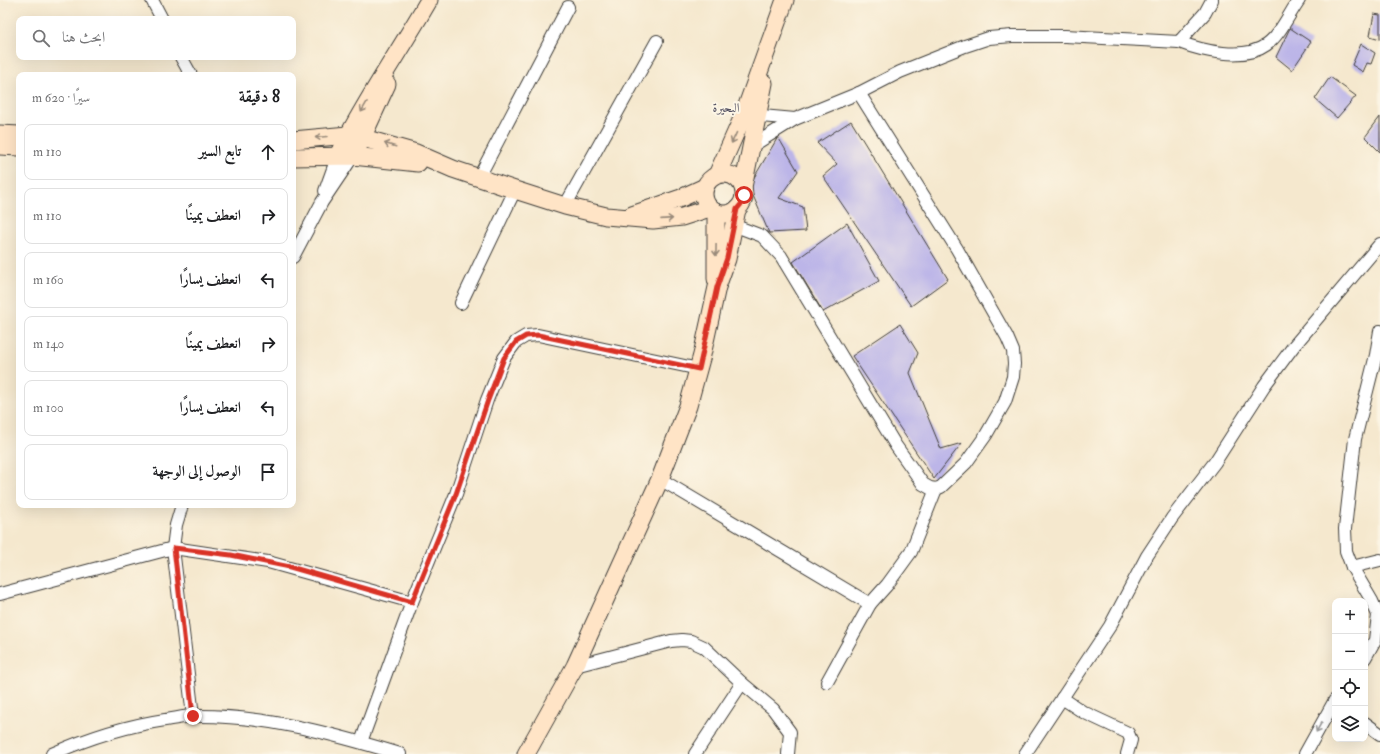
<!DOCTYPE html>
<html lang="ar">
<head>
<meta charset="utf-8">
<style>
  body { margin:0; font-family:"IM FELL Double Pica",Amiri,serif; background:#f2f2f2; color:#202124; direction:rtl }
  .controls { position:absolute; right:12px; bottom:12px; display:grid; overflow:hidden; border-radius:8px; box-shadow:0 4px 16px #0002 }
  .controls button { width:36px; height:36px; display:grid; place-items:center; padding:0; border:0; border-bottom:1px solid #e0e0e0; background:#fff; color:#202124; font:20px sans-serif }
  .stop { position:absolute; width:12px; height:12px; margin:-9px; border:3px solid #d93025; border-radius:50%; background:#fff }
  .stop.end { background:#d93025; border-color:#fff; box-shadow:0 1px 4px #0008 }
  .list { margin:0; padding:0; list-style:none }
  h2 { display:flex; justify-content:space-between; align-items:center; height:52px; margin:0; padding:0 16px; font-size:17px }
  h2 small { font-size:13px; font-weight:400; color:#757577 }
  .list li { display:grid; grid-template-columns:26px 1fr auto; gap:12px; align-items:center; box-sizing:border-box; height:56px; margin:0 8px 8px; padding:0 8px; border:1px solid #e0e0e0; border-radius:8px }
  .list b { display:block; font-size:15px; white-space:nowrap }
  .list em { font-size:13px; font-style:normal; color:#757577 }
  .icon { flex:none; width:22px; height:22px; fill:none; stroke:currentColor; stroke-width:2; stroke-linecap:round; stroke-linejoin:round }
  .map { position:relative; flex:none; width:1380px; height:754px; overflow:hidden; direction:ltr }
  .search { position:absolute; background:#fff; box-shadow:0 4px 16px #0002; left:16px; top:16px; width:280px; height:44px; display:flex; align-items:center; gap:10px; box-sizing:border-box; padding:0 14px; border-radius:8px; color:#757577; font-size:15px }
  .panel { position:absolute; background:#fff; box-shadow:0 4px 16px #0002; left:16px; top:72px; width:280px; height:436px; border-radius:8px; direction:rtl }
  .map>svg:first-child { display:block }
  .building { fill:#bcb5e8 }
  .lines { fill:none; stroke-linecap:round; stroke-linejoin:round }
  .street-casing { stroke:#3d3b37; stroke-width:14 }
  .secondary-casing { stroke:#3d3b37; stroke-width:19 }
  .street { stroke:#fff; stroke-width:12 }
  .secondary { stroke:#ffe4c6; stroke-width:17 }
  .oneway { stroke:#998a7a }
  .oneway2 { stroke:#999 }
  .route { stroke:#d93025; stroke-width:5 }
  .labels { text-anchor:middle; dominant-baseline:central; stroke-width:4; stroke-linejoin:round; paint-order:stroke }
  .neighbourhood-label { font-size:13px; fill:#545263; stroke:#fcf5e5 }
</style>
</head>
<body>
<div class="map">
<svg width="1380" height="754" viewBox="0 0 1380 754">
  <rect width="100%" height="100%" fill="#fcf5e5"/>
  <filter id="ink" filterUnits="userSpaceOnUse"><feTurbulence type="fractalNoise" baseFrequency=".025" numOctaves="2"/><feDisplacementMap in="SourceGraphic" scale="8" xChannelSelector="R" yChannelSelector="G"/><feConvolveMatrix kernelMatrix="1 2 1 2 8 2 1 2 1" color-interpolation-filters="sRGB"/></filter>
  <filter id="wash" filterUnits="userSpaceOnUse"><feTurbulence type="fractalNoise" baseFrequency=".012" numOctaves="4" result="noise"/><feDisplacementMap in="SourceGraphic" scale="16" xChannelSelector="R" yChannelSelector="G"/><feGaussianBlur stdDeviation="0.9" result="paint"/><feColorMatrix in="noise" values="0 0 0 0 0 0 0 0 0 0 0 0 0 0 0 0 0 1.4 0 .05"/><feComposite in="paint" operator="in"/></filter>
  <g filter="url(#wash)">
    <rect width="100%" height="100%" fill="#f5e8ce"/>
    <g id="blocks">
      <g class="building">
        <path d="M1374,14L1380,15V39L1370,36Z"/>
        <path d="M1290,28L1311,42L1292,70L1276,57Z"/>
        <path d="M1361,44L1375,53L1371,64L1367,63L1363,72L1352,65Z"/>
        <path d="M1330,77L1356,96L1337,118L1315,99Z"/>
        <path d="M1380,117V152L1365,137Z"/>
        <path d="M851,121L948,279L911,306L823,176L837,164L817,143Z"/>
        <path d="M778,137L798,171L779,198L803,207L806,231L769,233L749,186Z"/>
        <path d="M847,223L879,281L823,312L793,262Z"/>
        <path d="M900,324L918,353L910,373L941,449L962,443L934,479L852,356Z"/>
      </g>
    </g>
  </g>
  <g filter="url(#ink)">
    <use href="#blocks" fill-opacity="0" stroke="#3d3b37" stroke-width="1"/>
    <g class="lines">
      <g class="street-casing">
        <g id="street">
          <path d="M152,0L162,19"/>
          <path d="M1179,42C1202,51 1244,61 1266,45C1280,35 1289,14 1299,0"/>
          <path d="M181,57L191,75"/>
          <path d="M750,115L795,119"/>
          <path d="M752,146L795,119L859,93L900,72L965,46L989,38L1012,36H1065L1179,42L1205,13L1212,0"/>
          <path d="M479,177L568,7"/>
          <path d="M325,191L338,155"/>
          <path d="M565,206L657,41"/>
          <path d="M733,225L762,236L781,256L896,446L923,484L930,488L936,489L941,487L966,463L986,435L1005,402L1013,377L1014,364L1013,351L1007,337L957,249L859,93"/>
          <path d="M293,257L322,202L353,156"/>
          <path d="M461,303L515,190"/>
          <path d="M660,479L870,604L887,585L911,552L936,489"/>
          <path d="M182,505L176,525L173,548L193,716"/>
          <path d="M1352,567L1380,560"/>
          <path d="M0,594L173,548L268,562L412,602"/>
          <path d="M1365,658L1375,640L1378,615L1372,601L1352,567L1346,551L1345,529L1355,439L1376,355L1380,331"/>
          <path d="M575,666L671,641L682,640L691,641L704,647L742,683L695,754"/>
          <path d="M827,682L870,604"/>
          <path d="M742,683L773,709L790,732L788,754"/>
          <path d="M1062,698L1083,712L1128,733L1131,740L1127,754"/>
          <path d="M1365,723L1380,734"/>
          <path d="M361,742L412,602L456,494L487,400L504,358L516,342L526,336L538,335L699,369"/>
          <path d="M52,754C88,738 125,726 165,720C174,719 185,716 195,716C264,715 334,734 400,754"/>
          <path d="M1025,754L1110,626L1147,556L1172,518L1215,462L1264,386L1293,347L1380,244"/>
          <path d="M1305,754L1335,700"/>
        </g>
      </g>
      <g class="secondary-casing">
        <g id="secondary">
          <path d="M0,134L19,135"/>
          <path d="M293,140L348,135L363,138L416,153L453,169L515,190L565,206L606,216L653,220L682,217L710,208"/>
          <path d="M0,146L19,147"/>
          <path d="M358,147L387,84"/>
          <path d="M338,155C365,101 399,52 429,0"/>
          <path d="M293,157L353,156L418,163"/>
          <circle cx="724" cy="194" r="20"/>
          <path d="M717,175L744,114L785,0"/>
          <path d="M743,187L764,83"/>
          <path d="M716,212V279"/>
          <path d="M632,215L681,198L705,187"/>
          <path d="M526,754L575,666L660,479L688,406L702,355L717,287L727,259L737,209"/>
        </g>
      </g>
      <use href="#street" class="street"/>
      <use href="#secondary" class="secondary"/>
    </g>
    <defs><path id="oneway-shaft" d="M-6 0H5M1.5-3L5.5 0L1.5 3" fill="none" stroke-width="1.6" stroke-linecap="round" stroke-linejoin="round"/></defs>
    <g class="oneway">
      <use href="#oneway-shaft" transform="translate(364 107) rotate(120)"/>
      <use href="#oneway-shaft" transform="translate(321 137) rotate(175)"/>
      <use href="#oneway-shaft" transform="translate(734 138) rotate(115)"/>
      <use href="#oneway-shaft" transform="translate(390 145) rotate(-163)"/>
      <use href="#oneway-shaft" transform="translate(667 219) rotate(-4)"/>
      <use href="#oneway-shaft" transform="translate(716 250) rotate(91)"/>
    </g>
    <use class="oneway2" href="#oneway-shaft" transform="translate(1319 727) rotate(119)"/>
  </g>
  <g class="lines" filter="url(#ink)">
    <path class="route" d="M193,716L174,548L231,555L290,567L412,602L456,494L488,400L504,358L516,342L526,336L538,335L699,369L717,287L727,258L737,209L742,203L744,195"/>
  </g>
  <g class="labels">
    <g class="neighbourhood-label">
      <text x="726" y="108">البحيرة</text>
    </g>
  </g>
</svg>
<div class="controls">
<button>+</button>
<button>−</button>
<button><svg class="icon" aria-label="locate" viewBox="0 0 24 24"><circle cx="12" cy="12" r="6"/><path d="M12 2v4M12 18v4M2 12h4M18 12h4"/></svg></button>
<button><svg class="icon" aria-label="layers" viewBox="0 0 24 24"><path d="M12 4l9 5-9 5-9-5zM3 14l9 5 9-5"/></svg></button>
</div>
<div class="stop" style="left:744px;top:195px"></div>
<div class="stop end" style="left:193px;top:716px"></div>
<div class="search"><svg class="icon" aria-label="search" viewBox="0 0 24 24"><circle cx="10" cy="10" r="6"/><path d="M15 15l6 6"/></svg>ابحث هنا</div>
<section class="panel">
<h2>8 دقيقة<small>سيرًا · 620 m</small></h2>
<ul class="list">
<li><svg class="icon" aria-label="ahead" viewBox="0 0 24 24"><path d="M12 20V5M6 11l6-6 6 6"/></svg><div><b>تابع السير</b></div><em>110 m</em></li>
<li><svg class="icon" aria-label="right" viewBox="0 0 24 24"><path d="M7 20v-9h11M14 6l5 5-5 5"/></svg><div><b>انعطف يمينًا</b></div><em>110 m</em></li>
<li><svg class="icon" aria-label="left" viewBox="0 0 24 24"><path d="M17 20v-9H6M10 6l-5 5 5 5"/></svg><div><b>انعطف يسارًا</b></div><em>160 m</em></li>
<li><svg class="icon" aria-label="right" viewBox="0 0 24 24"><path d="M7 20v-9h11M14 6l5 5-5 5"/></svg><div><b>انعطف يمينًا</b></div><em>140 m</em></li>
<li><svg class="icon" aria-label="left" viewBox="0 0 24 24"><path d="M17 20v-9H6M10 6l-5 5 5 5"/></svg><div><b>انعطف يسارًا</b></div><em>100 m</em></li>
<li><svg class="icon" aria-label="arrive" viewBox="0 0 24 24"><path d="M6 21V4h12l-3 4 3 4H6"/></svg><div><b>الوصول إلى الوجهة</b></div></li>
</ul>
</section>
</div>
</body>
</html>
